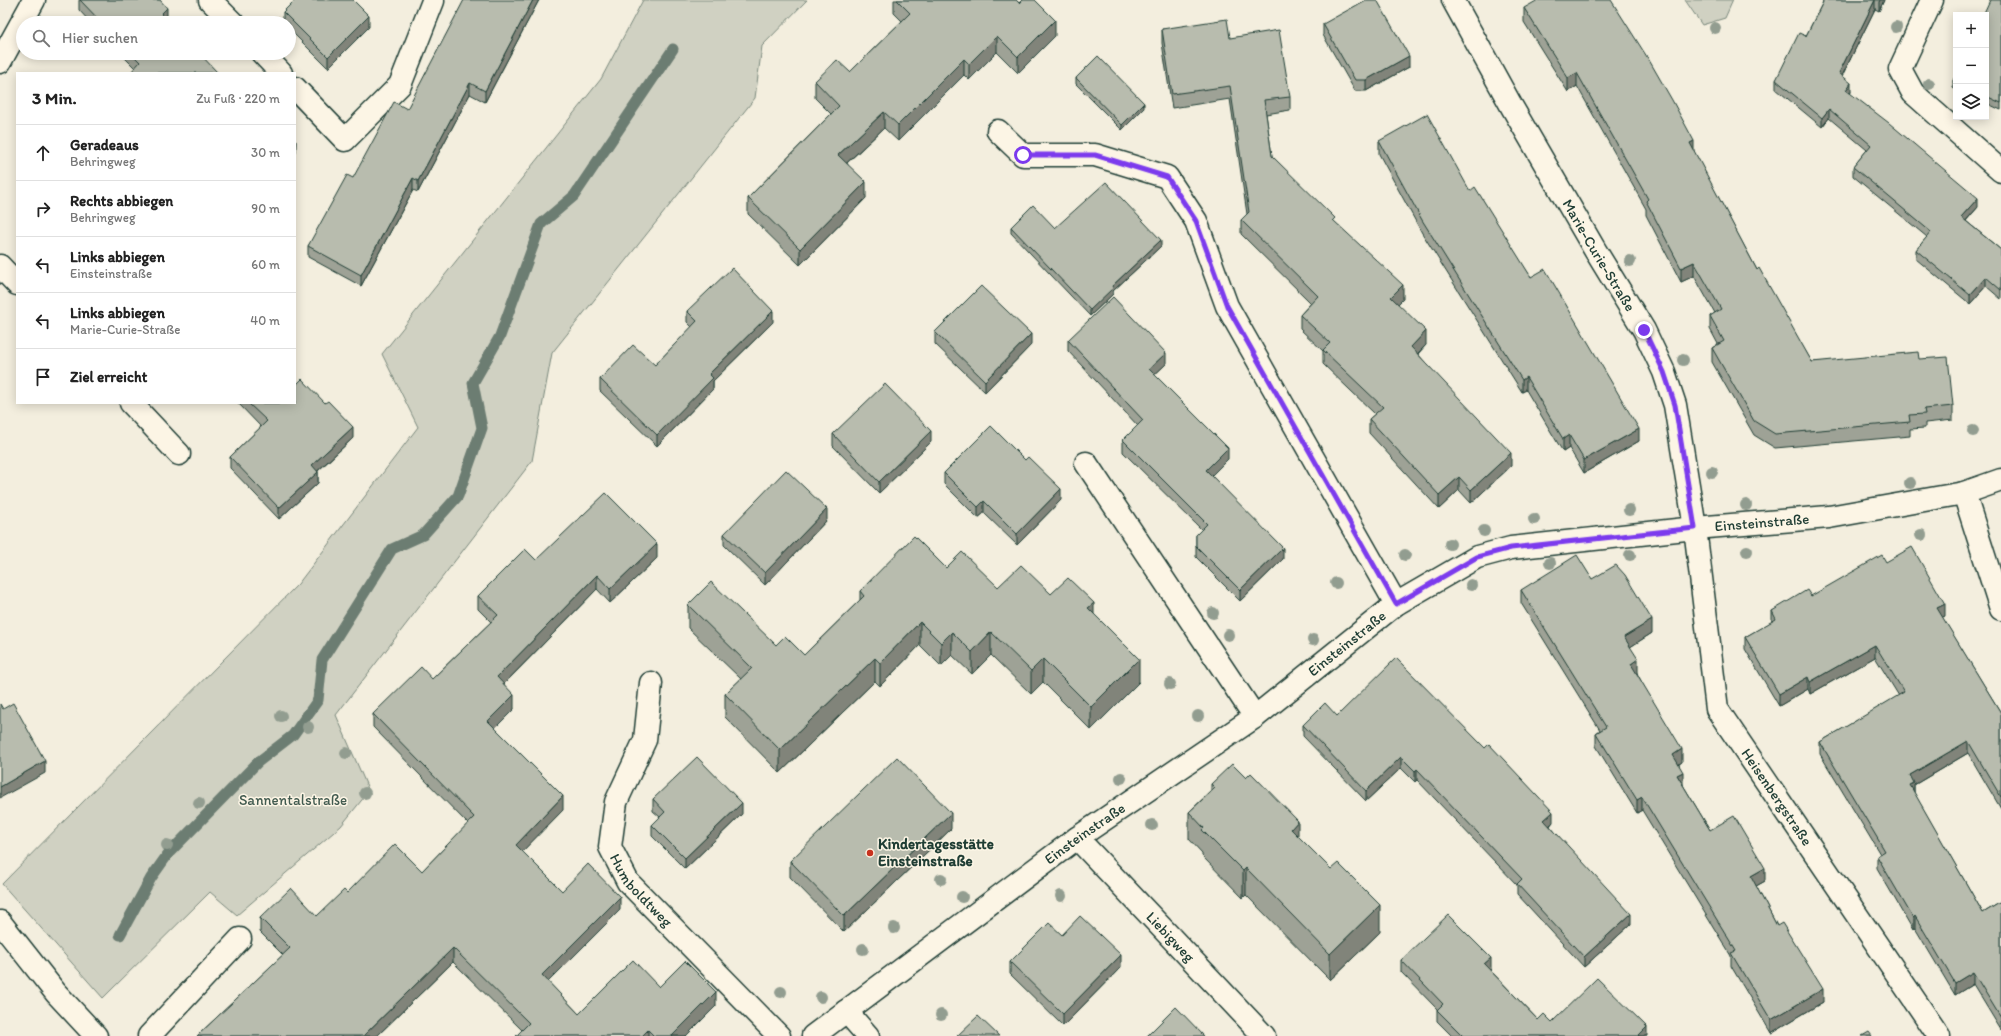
<!DOCTYPE html>
<html lang="de">
<head>
<meta charset="utf-8">
<style>
  body { margin:0; font-family:Itim,sans-serif; background:#f6f6f6; color:#222 }
  .controls { position:absolute; right:12px; top:12px; display:grid; overflow:hidden; border-radius:0px; box-shadow:0 2px 10px #0003 }
  .controls button { width:36px; height:36px; display:grid; place-items:center; padding:0; border:0; border-bottom:1px solid #e0e0e0; background:#fff; color:#222; font:20px sans-serif }
  .stop { position:absolute; width:12px; height:12px; margin:-9px; border:3px solid #7c3aed; border-radius:50%; background:#fff }
  .stop.end { background:#7c3aed; border-color:#fff; box-shadow:0 1px 4px #0008 }
  .list { margin:0; padding:0; list-style:none }
  h2 { display:flex; justify-content:space-between; align-items:center; height:52px; margin:0; padding:0 16px; font-size:17px }
  h2 small { font-size:13px; font-weight:400; color:#767676 }
  .list li { display:grid; grid-template-columns:26px 1fr auto; gap:12px; align-items:center; box-sizing:border-box; height:56px; padding:0 16px; border-top:1px solid #e0e0e0 }
  .list b { display:block; font-size:15px; white-space:nowrap }
  .list p { margin:0; font-size:13px; white-space:nowrap; color:#767676 }
  .list em { font-size:13px; font-style:normal; color:#767676 }
  .icon { flex:none; width:22px; height:22px; fill:none; stroke:currentColor; stroke-width:2; stroke-linecap:round; stroke-linejoin:round }
  .map { position:relative; flex:none; width:2001px; height:1036px; overflow:hidden }
  .search { position:absolute; background:#fff; box-shadow:0 2px 10px #0003; left:16px; top:16px; width:280px; height:44px; display:flex; align-items:center; gap:10px; box-sizing:border-box; padding:0 14px; border-radius:22px; color:#767676; font-size:15px }
  .panel { position:absolute; background:#fff; box-shadow:0 2px 10px #0003; left:16px; top:72px; width:280px; height:332px; border-radius:0px }
  .map>svg:first-child { display:block }
  .green { fill:#d0d1c2; stroke:#78877b }
  .lines { fill:none; stroke-linecap:round; stroke-linejoin:round }
  .stream { stroke:#6c7d72; stroke-width:11 }
  .minor-casing { stroke:#1f3d34; stroke-width:25 }
  .minor { stroke:#fcf5e5; stroke-width:22 }
  .tree { fill:#929d90 }
  .wall { fill:#9ea296; stroke:#1f3d34 }
  .shaded-wall { fill:#81847a; stroke:#1f3d34 }
  .building { fill:#b8bcae; stroke:#1f3d34 }
  .route { stroke:#7c3aed; stroke-width:5 }
  .poi-dot { fill:#c8321e; stroke:#fcf5e5; stroke-width:1.5 }
  .labels { text-anchor:middle; dominant-baseline:central; stroke-width:3; stroke-linejoin:round; paint-order:stroke }
  .street-label { font-size:15px; fill:#1f3d34; stroke:#fcf5e5 }
  .park-label { font-size:15px; fill:#425b50; stroke:#fcf5e5 }
  .poi-label { font-size:15px; font-weight:bold; fill:#1f3d34; stroke:#fcf5e5; text-anchor:start }
</style>
</head>
<body>
<div class="map">
<svg width="2001" height="1036" viewBox="0 0 2001 1036">
  <rect width="100%" height="100%" fill="#f3eede"/>
  <filter id="ink" filterUnits="userSpaceOnUse"><feTurbulence type="fractalNoise" baseFrequency=".025" numOctaves="2"/><feDisplacementMap in="SourceGraphic" scale="8" xChannelSelector="R" yChannelSelector="G"/><feConvolveMatrix kernelMatrix="1 2 1 2 8 2 1 2 1" color-interpolation-filters="sRGB"/></filter>
  <g filter="url(#ink)">
    <g class="green">
      <path d="M643,0H807L762,46L755,98L552,353L532,461L336,715L369,791L341,826L237,915L210,892L103,998L2,884L298,584L418,427L382,354L601,79Z"/>
      <path d="M1685,0H1733L1725,18L1702,25Z"/>
    </g>
    <g class="lines">
      <path class="stream" d="M120,935L151,878L168,854L258,762L293,735L318,700L322,660L392,549L423,535L458,496L482,428L473,383L500,336L541,224L574,196L673,49"/>
      <g class="minor-casing">
        <g id="minor">
          <path d="M210,0L233,23"/>
          <path id="s1" d="M1453,0L1512,107L1595,250L1644,330L1664,372L1675,405L1695,528L1717,709L1939,1036"/>
          <path d="M1932,0L1900,69L1913,93L2001,171"/>
          <path d="M262,53L281,73"/>
          <path d="M0,62L34,0"/>
          <path d="M295,88L345,140L400,85L433,1"/>
          <path d="M998,131L1023,155H1095L1167,177L1196,221L1227,306L1396,604"/>
          <path d="M0,266L17,284"/>
          <path d="M131,403L179,454"/>
          <path d="M1086,463L1255,717"/>
          <path d="M1964,493L2001,609"/>
          <path id="s2" d="M651,683L645,740L616,802L610,847L628,882L779,1036"/>
          <path id="s3" d="M1077,838L1264,1036"/>
          <path d="M0,922L56,993L96,1036"/>
          <path d="M846,1011L868,1036"/>
          <path d="M149,1036L240,939"/>
          <path id="s4" d="M813,1036L1077,838L1255,717L1396,604L1477,557L1511,548L1695,528L1829,517L1964,493L2001,480"/>
        </g>
      </g>
      <use href="#minor" class="minor"/>
    </g>
    <g class="tree">
      <circle cx="1896" cy="27" r="6"/>
      <circle cx="1715" cy="28" r="6"/>
      <circle cx="1929" cy="84" r="6"/>
      <circle cx="1630" cy="261" r="6"/>
      <circle cx="1683" cy="360" r="6"/>
      <circle cx="1973" cy="431" r="6"/>
      <circle cx="1712" cy="472" r="6"/>
      <circle cx="1910" cy="483" r="6"/>
      <circle cx="1746" cy="505" r="6"/>
      <circle cx="1629" cy="510" r="6"/>
      <circle cx="1534" cy="519" r="6"/>
      <circle cx="1484" cy="531" r="6"/>
      <circle cx="1921" cy="535" r="6"/>
      <circle cx="1450" cy="544" r="6"/>
      <circle cx="1747" cy="551" r="6"/>
      <circle cx="1405" cy="555" r="6"/>
      <circle cx="1630" cy="555" r="6"/>
      <circle cx="1550" cy="563" r="6"/>
      <circle cx="1336" cy="583" r="6"/>
      <circle cx="1471" cy="585" r="6"/>
      <circle cx="1213" cy="613" r="6"/>
      <circle cx="1228" cy="635" r="6"/>
      <circle cx="1313" cy="640" r="6"/>
      <circle cx="1170" cy="684" r="6"/>
      <circle cx="281" cy="716" r="6"/>
      <circle cx="1198" cy="716" r="6"/>
      <circle cx="308" cy="727" r="6"/>
      <circle cx="346" cy="753" r="6"/>
      <circle cx="1121" cy="778" r="6"/>
      <circle cx="365" cy="793" r="6"/>
      <circle cx="199" cy="803" r="6"/>
      <circle cx="1152" cy="825" r="6"/>
      <circle cx="167" cy="845" r="6"/>
      <circle cx="941" cy="879" r="6"/>
      <circle cx="1061" cy="896" r="6"/>
      <circle cx="962" cy="897" r="6"/>
      <circle cx="894" cy="928" r="6"/>
      <circle cx="863" cy="949" r="6"/>
      <circle cx="781" cy="992" r="6"/>
      <circle cx="821" cy="997" r="6"/>
      <circle cx="941" cy="1015" r="6"/>
    </g>
    <g class="wall">
      <path d="M79,0H160L167,19V20L170,23H91L79,10Z"/>
      <path d="M539,0L485,102L470,94L418,192L413,190L361,286L308,257V246L407,109Z"/>
      <path d="M894,0H1016L1055,36L1018,73L997,52L969,80L964,75L898,141L884,128L847,163L866,198L800,265L748,214V198L831,114L815,98V81L850,72L902,21L894,13Z"/>
      <path d="M1824,0H1884L1879,11L1875,9L1842,76L1851,92L1850,94L1978,207L1966,221L2001,250V299L1986,286L1970,304L1916,259V250L1927,237L1853,176V167L1867,150L1829,118L1822,127L1776,89V80L1806,36Z"/>
      <path d="M2001,0V110L1986,103V15Z"/>
      <path d="M1524,8L1694,152L1757,270L1812,362L1919,359L1953,406V420L1925,423V428L1910,429V436L1775,448L1754,435L1712,362V348L1718,344L1710,329V316L1715,313L1694,276L1681,282L1646,215V209L1577,86L1568,92L1524,22Z"/>
      <path d="M283,12L369,27L328,68L289,29V23H283Z"/>
      <path d="M1323,24L1409,67L1366,91H1355L1323,35Z"/>
      <path d="M1162,29L1230,38L1290,97V110L1266,114L1272,156L1335,222L1403,299L1398,304L1426,345L1418,354L1511,466L1471,503L1459,490L1439,509L1369,433V419L1375,414L1323,364V351L1300,329V315L1311,303L1241,234V220L1247,214L1230,99L1172,108L1162,43Z"/>
      <path d="M120,53H199L135,68Z"/>
      <path d="M1956,74V90L1953,88V81Z"/>
      <path d="M1076,78L1144,108L1122,130L1076,84Z"/>
      <path d="M1379,141L1470,191L1531,277L1639,441L1584,473L1569,448L1563,452L1526,390L1522,392L1422,233L1379,154Z"/>
      <path d="M1011,227L1055,228L1161,246L1113,291V294L1090,316L1011,233Z"/>
      <path d="M687,311L773,322L713,381V389L657,446L600,391V379L655,365L692,327L687,322Z"/>
      <path d="M935,332L1031,345L985,392L935,344Z"/>
      <path d="M1068,340L1166,364L1154,375L1228,459L1211,475L1283,559L1240,601L1196,557V535L1202,530L1123,452V440L1138,426L1068,351Z"/>
      <path d="M238,403H295L353,438L318,471V483L279,519L230,468V457L261,427Z"/>
      <path d="M833,434L931,442L879,493L833,446Z"/>
      <path d="M944,473L1061,500L1017,545L984,513L978,518L944,484Z"/>
      <path d="M827,520L765,585L724,545V534Z"/>
      <path d="M657,558L610,603L597,589L504,684L514,709L495,728L563,810L522,851L562,891L620,910L548,982L579,1014L659,987L716,1006L686,1036H516L522,1030L453,962L377,1036H197L283,955L260,932V918L317,916L347,893L422,871L468,824L373,727V714L432,679L491,622L478,609V596L536,560Z"/>
      <path d="M1886,562L1945,616L1942,617L2001,713V809L1968,753L1914,785V793L1983,913L2001,902V1030L1973,984L1955,995L1915,928L1913,930L1877,868V856L1880,854L1820,754V742L1899,696L1875,657L1810,694L1808,689L1779,706L1745,649V637L1772,622V611L1811,596Z"/>
      <path d="M946,568L998,587L1051,594L1094,614L1139,682L1091,730L1043,682L1031,694L991,655L972,674L952,655L941,666L920,645L880,686L875,681L780,773L725,717V694L741,679L688,628V605L776,645L804,655L860,600V591Z"/>
      <path d="M1592,579L1652,633L1630,647L1638,673H1637L1682,762L1679,764L1683,785L1710,830L1765,881L1756,886L1777,926L1823,1002L1771,1033L1731,966V956L1642,810L1637,813L1596,746V733L1600,730L1521,603V590Z"/>
      <path d="M1337,716L1553,822L1550,826L1631,924L1584,967L1517,894V885L1417,780L1415,782L1401,768L1366,801L1303,736V725Z"/>
      <path d="M1211,784L1298,836L1380,932L1330,980L1246,895L1243,898L1202,856V853L1189,839V812L1211,791Z"/>
      <path d="M653,799L742,814L685,869L652,836V825L660,817L653,811Z"/>
      <path d="M951,829L844,932L790,877V861Z"/>
      <path d="M1062,935L1121,967L1063,1026L1010,974V962Z"/>
      <path d="M1401,960L1491,969L1490,970L1538,1020L1647,1036H1452L1437,1021V1009L1401,972Z"/>
    </g>
    <g class="shaded-wall">
      <path d="M533,0H539L485,102V91Z"/>
      <path d="M1875,0V9L1839,82V73Z"/>
      <path d="M1880,0H1884L1879,11V2Z"/>
      <path d="M167,8V19L163,23L161,14Z"/>
      <path d="M369,16V27L328,68V57Z"/>
      <path d="M1055,20V36L1018,73V57Z"/>
      <path d="M997,36V52L969,80V64Z"/>
      <path d="M1409,56V67L1366,91V80Z"/>
      <path d="M964,59V75L898,141V125Z"/>
      <path d="M1577,73V86L1568,92V78Z"/>
      <path d="M470,83V94L418,192V181Z"/>
      <path d="M1851,83V92L1846,99V90Z"/>
      <path d="M1144,103V108L1122,130V125Z"/>
      <path d="M1829,109V118L1822,127V118Z"/>
      <path d="M884,112V128L838,171V155Z"/>
      <path d="M296,141V152L295,153V142Z"/>
      <path d="M1694,141V155L1690,143Z"/>
      <path d="M413,178V190L361,286V275Z"/>
      <path d="M866,182V198L800,265V249Z"/>
      <path d="M1978,198V207L1961,226V217Z"/>
      <path d="M1161,240V246L1113,291V294L1090,316V310L1112,286Z"/>
      <path d="M1694,262V276L1681,282V268Z"/>
      <path d="M1986,277V286L1970,304V295Z"/>
      <path d="M1403,285V299L1391,311V297Z"/>
      <path d="M773,311V322L713,381V389L657,446V435L709,374Z"/>
      <path d="M1426,331V345L1411,360V347Z"/>
      <path d="M1031,334V345L985,392V381Z"/>
      <path d="M1166,353V364L1149,380V369Z"/>
      <path d="M1526,377V390L1522,392V380Z"/>
      <path d="M353,427V438L312,476V465Z"/>
      <path d="M1639,429V441L1584,473V460Z"/>
      <path d="M931,431V442L879,493V482Z"/>
      <path d="M1569,435V448L1563,452V439Z"/>
      <path d="M1228,448V459L1206,481V470Z"/>
      <path d="M1511,453V466L1471,503V490Z"/>
      <path d="M318,472V483L279,519V508Z"/>
      <path d="M1459,477V490L1439,509V495Z"/>
      <path d="M1061,489V500L1017,545V534Z"/>
      <path d="M984,501V513L978,518V507Z"/>
      <path d="M827,509V520L765,585V573Z"/>
      <path d="M657,544V558L610,603V589Z"/>
      <path d="M1283,548V559L1240,601V590Z"/>
      <path d="M597,575V589L497,691V677Z"/>
      <path d="M1094,603V626L1088,608Z"/>
      <path d="M1945,604V616L1937,620V608Z"/>
      <path d="M1652,620V633L1624,651V637Z"/>
      <path d="M920,622V645L880,686V663Z"/>
      <path d="M952,632V655L941,666V643Z"/>
      <path d="M991,632V655L972,674V652Z"/>
      <path d="M1875,645V657L1810,694V682Z"/>
      <path d="M875,658V681L780,773V750Z"/>
      <path d="M1043,659V682L1031,694V671Z"/>
      <path d="M1139,659V682L1091,730V707Z"/>
      <path d="M1638,659V673L1631,677V664Z"/>
      <path d="M1808,677V689L1779,706V694Z"/>
      <path d="M514,695V709L488,735V721Z"/>
      <path d="M1968,741V753L1914,785V795L1910,797V775Z"/>
      <path d="M1682,749V762L1673,768V755Z"/>
      <path d="M1401,757V768L1366,801V791Z"/>
      <path d="M45,761V773L0,798V787Z"/>
      <path d="M1417,769V780L1415,782V771Z"/>
      <path d="M1683,772V785L1677,775Z"/>
      <path d="M563,796V810L516,858V845Z"/>
      <path d="M1642,797V810L1637,813V800Z"/>
      <path d="M742,803V814L685,869V858Z"/>
      <path d="M1553,812V822L1544,831V820Z"/>
      <path d="M951,813V829L844,932V916Z"/>
      <path d="M1298,821V848L1291,829Z"/>
      <path d="M1246,868V895L1243,898V871Z"/>
      <path d="M1765,868V881L1751,889V876Z"/>
      <path d="M620,897V910L542,988V975Z"/>
      <path d="M1380,905V932L1330,980V954Z"/>
      <path d="M1631,914V924L1584,967V957Z"/>
      <path d="M1915,916V928L1913,930V918Z"/>
      <path d="M453,948V962L377,1036H363Z"/>
      <path d="M1121,955V967L1063,1026V1014Z"/>
      <path d="M1491,958V969L1484,976V964Z"/>
      <path d="M1973,972V984L1955,995V983Z"/>
      <path d="M1823,989V1002L1771,1033V1020Z"/>
      <path d="M716,992V1006L686,1036H672Z"/>
      <path d="M1647,1027V1036H1639V1035Z"/>
      <path d="M648,1030V1036H642Z"/>
    </g>
    <g class="building">
      <path d="M80,0H160L167,8L161,14L170,23H102Z"/>
      <path d="M295,0H353L369,16L328,57L283,12Z"/>
      <path d="M464,0H533L485,91L470,83L418,181L413,178L361,275L308,246L347,175L353,178L394,102L407,109Z"/>
      <path d="M897,0H1016L1019,3L1022,0H1035L1055,20L1018,57L997,36L969,64L964,59L898,125L884,112L838,155L866,182L800,249L748,198L839,106L815,81L837,60L850,72L910,13Z"/>
      <path d="M1366,0H1377L1409,56L1366,80H1355L1323,24Z"/>
      <path d="M1538,0H1611L1649,60L1672,100L1694,141L1690,143L1757,270L1759,268L1812,362L1918,352L1919,359L1948,357L1953,406L1924,409L1925,414L1909,415L1910,422L1775,434L1754,421L1712,348L1724,341L1710,316L1721,309L1694,262L1681,268L1646,201L1648,199L1577,73L1568,78L1524,8Z"/>
      <path d="M1824,0H1875L1839,73L1851,83L1846,90L1889,123L1978,198L1961,217L2001,250V290L1986,277L1970,295L1916,250L1931,232L1853,167L1871,145L1829,109L1822,118L1776,80L1799,33L1806,36Z"/>
      <path d="M1990,0H2001V103L1986,96V15H1983Z"/>
      <path d="M1227,19L1230,38L1279,30L1290,97L1264,100L1272,156L1335,218L1333,220L1403,285L1391,297L1426,331L1411,347L1511,453L1471,490L1459,477L1439,495L1369,419L1383,407L1323,350L1330,343L1300,315L1318,296L1241,220L1249,212L1230,86L1172,94L1162,29Z"/>
      <path d="M131,53H199L218,73H130L140,62Z"/>
      <path d="M1098,56L1144,103L1122,125L1076,78Z"/>
      <path d="M1956,74V83L1953,81Z"/>
      <path d="M1427,114L1470,191L1475,187L1531,277L1545,269L1639,429L1584,460L1569,435L1563,439L1526,377L1522,380L1422,220L1379,141Z"/>
      <path d="M1106,182L1161,240L1112,286L1113,288L1090,310L1011,227L1033,205L1055,228Z"/>
      <path d="M732,268L773,311L709,374L713,378L657,435L600,379L633,345L655,365L697,321L687,311Z"/>
      <path d="M981,286L1031,334L985,381L935,332Z"/>
      <path d="M1113,297L1166,353L1149,369L1228,448L1206,470L1283,548L1240,590L1196,546V535L1207,524L1123,440L1143,420L1068,340Z"/>
      <path d="M302,379L325,403L328,401L353,427L312,465L318,472L279,508L230,457L267,421L248,403H295V386Z"/>
      <path d="M885,384L931,431L879,482L833,434Z"/>
      <path d="M991,426L1025,460L1028,457L1061,489L1017,534L984,501L978,507L944,473Z"/>
      <path d="M786,470L827,509L765,573L724,534Z"/>
      <path d="M606,493L657,544L610,589L597,575L497,677L514,695L488,721L563,796L516,845L562,891L588,864L620,897L542,975L579,1014L633,960L659,987L685,961L716,992L672,1036H654L648,1030L642,1036H516L529,1023L453,948L363,1036H197L290,948L260,918L291,888L317,916L344,890L347,893L395,844L422,871L474,817L373,714L421,667L432,679L498,615L478,596L525,549L536,560Z"/>
      <path d="M914,536L946,568L962,552L998,587L1021,565L1051,594L1068,578L1094,603L1088,608L1139,659L1091,707L1043,659L1031,671L991,632L972,652L952,632L941,643L920,622L880,663L875,658L780,750L725,694L752,668L688,605L711,582L776,645L785,636L804,655L864,596L860,591Z"/>
      <path d="M1912,547L1945,604L1937,608L2001,713V797L1968,741L1910,775L1914,783L1910,785L1983,913L2001,902V1018L1973,972L1955,983L1915,916L1913,918L1877,856L1885,851L1820,742L1904,692L1875,645L1810,682L1808,677L1779,694L1745,637L1776,619L1772,611L1807,590L1811,596L1882,555L1886,562Z"/>
      <path d="M1577,555L1592,579L1616,565L1625,575L1652,620L1624,637L1638,659L1631,664L1682,749L1673,755L1683,772L1677,775L1710,830L1734,816L1765,868L1751,876L1777,926L1782,923L1823,989L1771,1020L1731,953L1736,951L1642,797L1637,800L1596,733L1606,727L1521,590Z"/>
      <path d="M1396,658L1485,748L1489,744L1553,812L1544,820L1631,914L1584,957L1517,884L1522,879L1417,769L1415,771L1401,757L1366,791L1303,725L1325,703L1337,716Z"/>
      <path d="M13,703L45,761L0,787V704L3,709Z"/>
      <path d="M697,757L742,803L685,858L652,825L665,812L653,799Z"/>
      <path d="M897,757L951,813L844,916L790,861Z"/>
      <path d="M1232,764L1246,778L1251,773L1298,821L1291,829L1331,869L1338,863L1380,905L1330,954L1246,868L1243,871L1202,830L1204,828L1189,812L1215,788L1211,784Z"/>
      <path d="M1448,915L1491,958L1484,964L1538,1020L1544,1014L1552,1022L1597,978L1647,1027L1639,1035L1640,1036H1463L1437,1010L1443,1004L1401,960Z"/>
      <path d="M1080,916L1121,955L1063,1014L1010,962L1049,923L1062,935Z"/>
      <path d="M1176,1007L1204,1036H1147Z"/>
      <path d="M978,1016L999,1036H957Z"/>
      <path d="M1869,1032L1872,1036H1862Z"/>
    </g>
  </g>
  <g class="lines" filter="url(#ink)">
    <path class="route" d="M1023,155H1095L1167,177L1196,221L1227,306L1396,604L1477,557L1511,548L1695,528L1675,405L1664,372L1644,330"/>
  </g>
  <circle class="poi-dot" cx="870" cy="853" r="4"/>
  <g class="labels">
    <g class="street-label">
      <text stroke="none"><textPath href="#s1" startOffset="294">Marie-Curie-Straße</textPath></text>
      <text stroke="none"><textPath href="#s4" startOffset="1107">Einsteinstraße</textPath></text>
      <text stroke="none"><textPath href="#s4" startOffset="663">Einsteinstraße</textPath></text>
      <text stroke="none"><textPath href="#s1" startOffset="876">Heisenbergstraße</textPath></text>
      <text stroke="none"><textPath href="#s4" startOffset="339">Einsteinstraße</textPath></text>
      <text stroke="none"><textPath href="#s2" startOffset="225">Humboldtweg</textPath></text>
      <text stroke="none"><textPath href="#s3" startOffset="136">Liebigweg</textPath></text>
    </g>
    <g class="park-label">
      <text x="293" y="800">Sannentalstraße</text>
    </g>
    <g class="poi-label">
      <text x="878" y="844">Kindertagesstätte<tspan x="878" dy="17">Einsteinstraße</tspan></text>
    </g>
  </g>
</svg>
<div class="controls">
<button>+</button>
<button>−</button>
<button><svg class="icon" aria-label="layers" viewBox="0 0 24 24"><path d="M12 4l9 5-9 5-9-5zM3 14l9 5 9-5"/></svg></button>
</div>
<div class="stop" style="left:1023px;top:155px"></div>
<div class="stop end" style="left:1644px;top:330px"></div>
<div class="search"><svg class="icon" aria-label="search" viewBox="0 0 24 24"><circle cx="10" cy="10" r="6"/><path d="M15 15l6 6"/></svg>Hier suchen</div>
<section class="panel">
<h2>3 Min.<small>Zu Fuß · 220 m</small></h2>
<ul class="list">
<li><svg class="icon" aria-label="ahead" viewBox="0 0 24 24"><path d="M12 20V5M6 11l6-6 6 6"/></svg><div><b>Geradeaus</b><p>Behringweg</p></div><em>30 m</em></li>
<li><svg class="icon" aria-label="right" viewBox="0 0 24 24"><path d="M7 20v-9h11M14 6l5 5-5 5"/></svg><div><b>Rechts abbiegen</b><p>Behringweg</p></div><em>90 m</em></li>
<li><svg class="icon" aria-label="left" viewBox="0 0 24 24"><path d="M17 20v-9H6M10 6l-5 5 5 5"/></svg><div><b>Links abbiegen</b><p>Einsteinstraße</p></div><em>60 m</em></li>
<li><svg class="icon" aria-label="left" viewBox="0 0 24 24"><path d="M17 20v-9H6M10 6l-5 5 5 5"/></svg><div><b>Links abbiegen</b><p>Marie-Curie-Straße</p></div><em>40 m</em></li>
<li><svg class="icon" aria-label="arrive" viewBox="0 0 24 24"><path d="M6 21V4h12l-3 4 3 4H6"/></svg><div><b>Ziel erreicht</b></div></li>
</ul>
</section>
</div>
</body>
</html>
